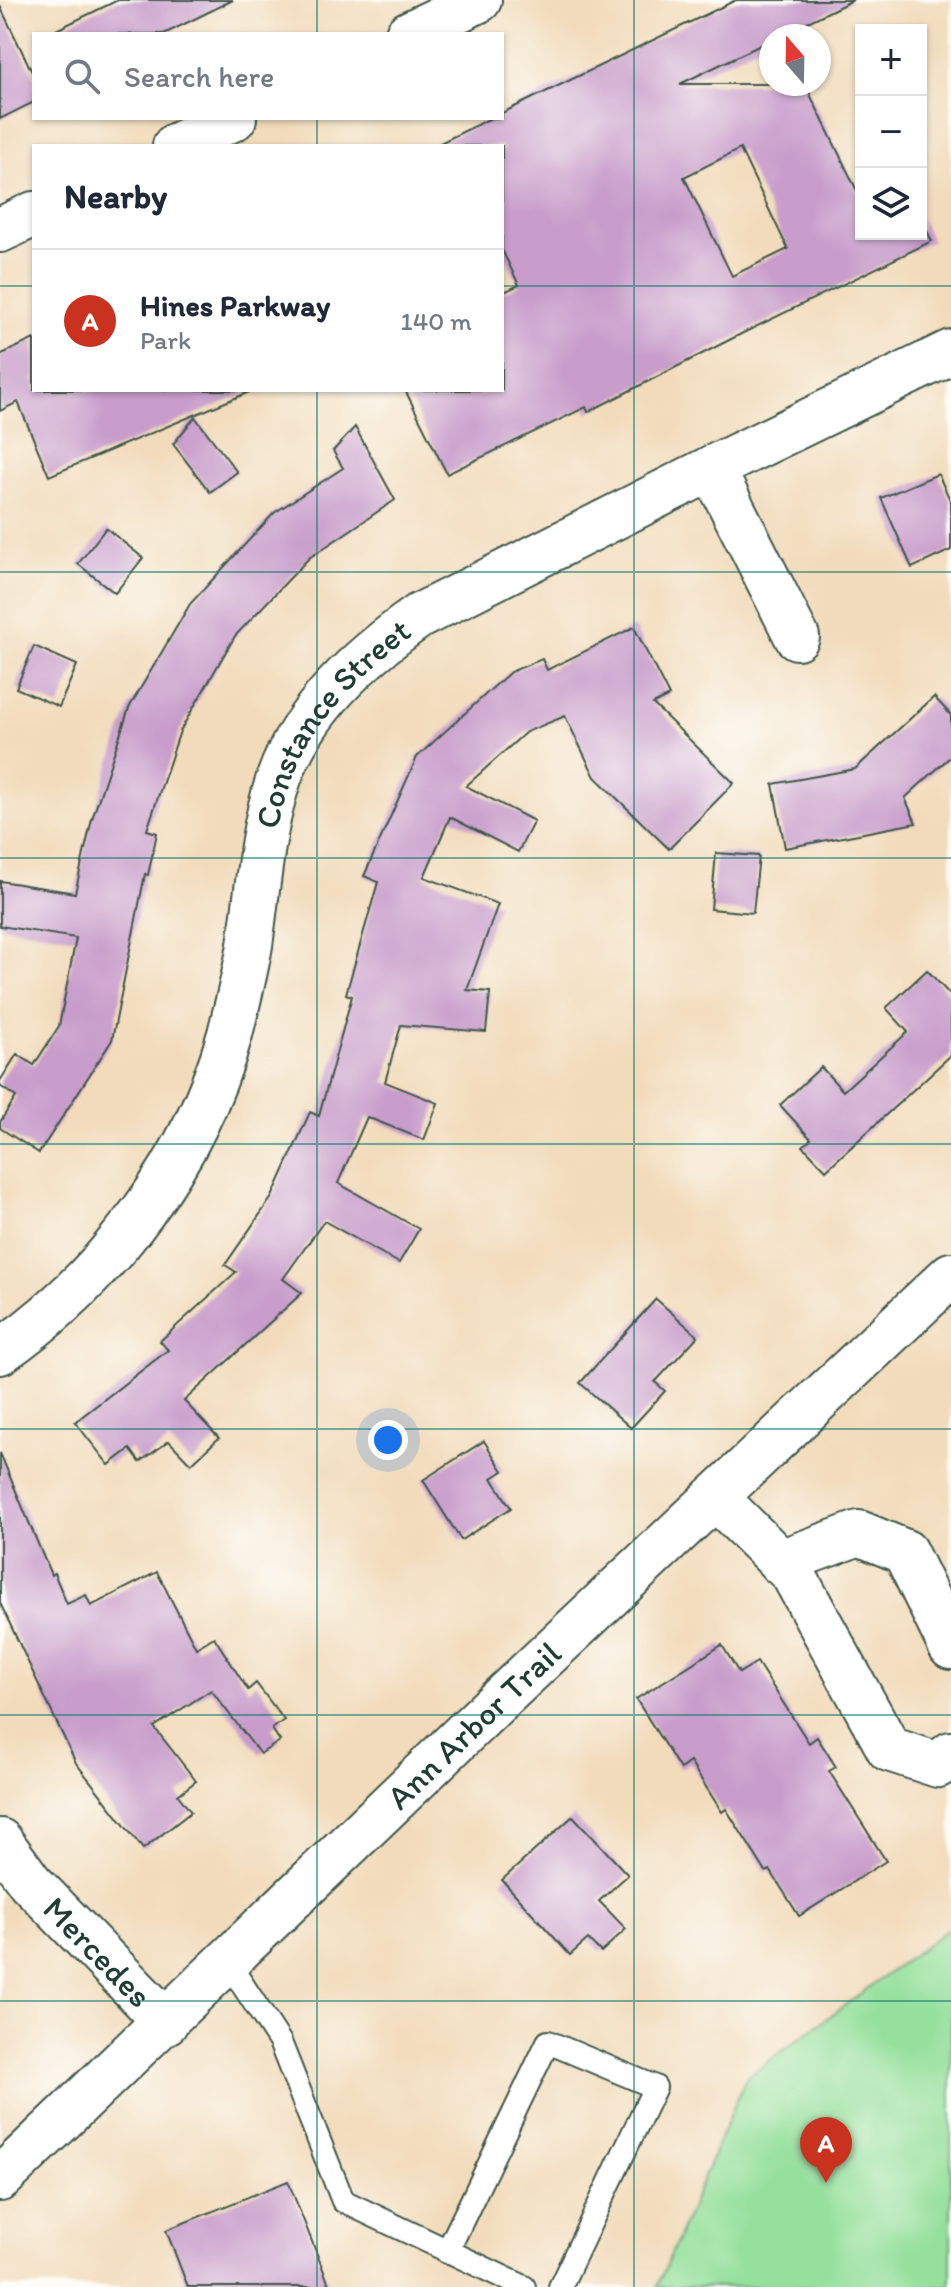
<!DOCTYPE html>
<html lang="en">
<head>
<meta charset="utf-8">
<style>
  body { margin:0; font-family:Itim,sans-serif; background:#f2f2f3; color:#1f2937 }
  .controls { position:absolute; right:24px; top:24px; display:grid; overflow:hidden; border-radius:0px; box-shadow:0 2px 6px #0004 }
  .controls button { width:72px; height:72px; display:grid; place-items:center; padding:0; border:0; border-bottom:2px solid #e0e1e3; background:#fff; color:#1f2937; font:40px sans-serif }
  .compass { position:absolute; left:759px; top:24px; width:72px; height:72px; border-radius:50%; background:#fff; box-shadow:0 2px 6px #0004; rotate:340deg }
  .you { position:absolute; left:388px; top:1440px; width:28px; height:28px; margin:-20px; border:6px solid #fff; border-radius:50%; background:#1a73e8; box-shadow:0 0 0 12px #1a73e833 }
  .badge { display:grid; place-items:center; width:52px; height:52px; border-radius:50%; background:#c8321e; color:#fff; font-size:26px; font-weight:700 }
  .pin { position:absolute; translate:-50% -66px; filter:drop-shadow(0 2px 4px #0008) }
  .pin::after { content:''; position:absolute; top:42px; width:28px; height:24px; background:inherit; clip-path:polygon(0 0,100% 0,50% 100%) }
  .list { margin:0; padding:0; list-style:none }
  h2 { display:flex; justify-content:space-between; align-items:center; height:104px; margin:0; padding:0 32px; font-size:34px }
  h2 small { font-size:26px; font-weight:400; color:#747a83 }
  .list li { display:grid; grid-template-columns:52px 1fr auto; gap:24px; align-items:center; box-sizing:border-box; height:144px; padding:0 32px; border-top:2px solid #e0e1e3 }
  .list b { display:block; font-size:30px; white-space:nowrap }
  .list p { margin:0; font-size:26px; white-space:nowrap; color:#747a83 }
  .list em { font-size:26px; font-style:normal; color:#747a83 }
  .icon { flex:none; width:44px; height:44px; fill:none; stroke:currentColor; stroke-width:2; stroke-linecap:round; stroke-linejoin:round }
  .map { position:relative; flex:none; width:951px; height:2287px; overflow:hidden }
  .search { position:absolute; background:#fff; box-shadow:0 2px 6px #0004; left:32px; top:32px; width:472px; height:88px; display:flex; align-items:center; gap:20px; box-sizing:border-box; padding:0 28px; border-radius:0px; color:#747a83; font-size:30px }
  .panel { position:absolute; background:#fff; box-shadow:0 2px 6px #0004; left:32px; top:144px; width:472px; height:248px; border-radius:0px }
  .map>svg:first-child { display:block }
  .green { fill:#95e09c; stroke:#5a8e68; stroke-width:2 }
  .building { fill:#c89dcb; fill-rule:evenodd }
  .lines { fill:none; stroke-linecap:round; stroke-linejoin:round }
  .service-casing { stroke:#3f5548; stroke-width:26 }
  .minor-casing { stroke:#3f5548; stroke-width:48 }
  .tertiary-casing { stroke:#3f5548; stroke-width:48 }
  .service { stroke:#fff; stroke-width:22 }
  .minor { stroke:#fff; stroke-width:44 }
  .tertiary { stroke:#fff; stroke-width:44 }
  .grid { fill:none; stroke:#0f766e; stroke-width:2; stroke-opacity:0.55 }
  .labels { text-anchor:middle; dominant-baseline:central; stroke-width:6; stroke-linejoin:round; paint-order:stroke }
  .street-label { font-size:34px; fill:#1f3d34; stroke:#fdfcf7 }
</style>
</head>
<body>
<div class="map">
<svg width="951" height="2287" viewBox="0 0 951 2287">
  <rect width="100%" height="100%" fill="#fdfcf7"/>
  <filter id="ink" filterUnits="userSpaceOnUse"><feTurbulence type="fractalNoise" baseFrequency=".0125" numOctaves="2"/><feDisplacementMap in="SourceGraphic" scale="16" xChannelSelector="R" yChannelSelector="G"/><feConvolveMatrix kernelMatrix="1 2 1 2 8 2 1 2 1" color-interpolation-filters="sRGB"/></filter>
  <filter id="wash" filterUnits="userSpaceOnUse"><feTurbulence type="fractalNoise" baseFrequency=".006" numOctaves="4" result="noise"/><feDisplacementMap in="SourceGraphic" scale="32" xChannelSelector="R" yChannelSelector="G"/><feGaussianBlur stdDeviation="1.8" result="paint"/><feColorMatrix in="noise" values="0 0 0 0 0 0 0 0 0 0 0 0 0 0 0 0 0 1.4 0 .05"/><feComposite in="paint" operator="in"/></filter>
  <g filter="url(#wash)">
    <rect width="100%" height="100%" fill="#f2dbbb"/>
    <path class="green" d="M951,1927V2287H657L746,2078Z"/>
    <g id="blocks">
      <g class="building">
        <path d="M118,0H233L164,34H48Z"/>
        <path d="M736,0H853L779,36H771V40L680,84H805L861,199V234H921V218L932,241L743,333L588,412L586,407L447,474L405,390H502V293L519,285L502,250V146H434L491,118H502V113ZM740,149L788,249L732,276L684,177Z"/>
        <path d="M0,6L34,76V102L0,119Z"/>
        <path d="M34,339V390H254L49,476L18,402L0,411V355Z"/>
        <path d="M195,417L237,472L210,492L173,444Z"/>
        <path d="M355,427L395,500L309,558L235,636L180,731L147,830L157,833L148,875L145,874L112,1040L39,1153L0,1128V1122L16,1097L0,1086V1081L17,1054L34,1065L59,1026L76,938L0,926V881L75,893L92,819L129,708L190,604L274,513L343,468L333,451Z"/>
        <path d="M938,474L951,502V550L912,568L881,498Z"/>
        <path d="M106,528L143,558L115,593L78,564Z"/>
        <path d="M634,627L669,696L653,704L734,783L669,849L595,777L565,716L526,732L466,786L534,821L518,852L450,817L424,877L498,904L467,990L490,992L486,1032L401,1025L385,1082L438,1103L424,1140L367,1117L338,1183L419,1229L399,1263L324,1221L283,1279L302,1293L184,1401L219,1438L191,1464L169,1441L140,1462L130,1449L109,1465L75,1422L168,1350L160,1341L236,1272L225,1265L272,1197L310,1112L319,1116L352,996L346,994L378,882L364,876L417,757L510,672L542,659L547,670Z"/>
        <path d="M34,646L77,665L59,707L16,688Z"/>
        <path d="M934,697L951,715V756L905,798L916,823L785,848L773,784L855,769Z"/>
        <path d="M716,853L759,856L753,913L711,909Z"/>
        <path d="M927,970L951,996V1055L826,1170L803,1146L811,1139L780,1105L821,1067L843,1091L908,1032L886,1008Z"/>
        <path d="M656,1299L698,1336L655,1382L665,1391L631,1428L580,1383Z"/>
        <path d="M484,1441L503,1471L492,1478L511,1508L461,1540L423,1480Z"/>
        <path d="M0,1453L51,1575L54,1573L67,1604L86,1595L91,1606L157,1572L196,1648L214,1637L248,1690L256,1683L284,1720L272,1729L280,1741L260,1754L211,1690L154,1727L196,1781L178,1795L191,1812L143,1849L76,1763L0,1603Z"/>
        <path d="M722,1645L739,1673L757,1662L809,1743L817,1737L836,1767L829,1771L886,1861L799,1916L770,1870L766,1872L726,1809L722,1812L690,1762L680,1769L636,1699Z"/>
        <path d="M573,1816L628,1875L599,1901L626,1929L601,1952L588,1939L570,1955L502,1880Z"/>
        <path d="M288,2181L330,2287H188L166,2230Z"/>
      </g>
    </g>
  </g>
  <g filter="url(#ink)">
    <use href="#blocks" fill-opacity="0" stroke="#3f5548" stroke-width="2"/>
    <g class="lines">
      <g class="service-casing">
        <g id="service">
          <path d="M227,1961L280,2042L343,2201L524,2287"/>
          <path d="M447,2252L548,2042L655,2087L560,2287"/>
        </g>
      </g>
      <g class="minor-casing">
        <g id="minor">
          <path d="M408,34L479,0"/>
          <path d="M175,146L234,118"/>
          <path d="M0,230L34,214"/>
          <path d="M712,468L797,637"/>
          <path id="s1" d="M0,1352C108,1277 195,1161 230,1034C237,1005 245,975 250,945C258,889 261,832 279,778C303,709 361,657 419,616L712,468L951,352"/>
          <path d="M715,1497L793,1574L889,1749L938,1765L951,1754"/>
          <path d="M780,1562L859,1533L905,1552L951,1647"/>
          <path id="s2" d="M0,1841L30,1882L166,2022"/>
        </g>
      </g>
      <g class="tertiary-casing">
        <g id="tertiary">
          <path id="s3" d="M0,2179L496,1703L951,1275"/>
        </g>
      </g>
      <use href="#service" class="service"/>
      <use href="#minor" class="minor"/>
      <use href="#tertiary" class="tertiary"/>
    </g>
  </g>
  <path class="grid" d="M317,0V34M634,0V2287M317,118V146M0,286H34M502,286H951M317,390V2287M0,572H951M0,858H951M0,1144H951M0,1429H951M0,1715H951M0,2001H951"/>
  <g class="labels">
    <g class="street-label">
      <text stroke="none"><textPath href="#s1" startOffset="736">Constance Street</textPath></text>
      <text stroke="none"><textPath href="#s3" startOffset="656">Ann Arbor Trail</textPath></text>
      <text stroke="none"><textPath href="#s2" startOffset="148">Mercedes</textPath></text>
    </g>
  </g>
</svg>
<div class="controls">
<button>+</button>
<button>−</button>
<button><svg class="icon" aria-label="layers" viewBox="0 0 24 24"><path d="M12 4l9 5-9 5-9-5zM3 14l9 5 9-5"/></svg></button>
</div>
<svg class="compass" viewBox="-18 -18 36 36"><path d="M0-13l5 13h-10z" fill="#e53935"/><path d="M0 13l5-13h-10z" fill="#747a83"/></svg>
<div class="you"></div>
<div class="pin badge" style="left:826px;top:2183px">A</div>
<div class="search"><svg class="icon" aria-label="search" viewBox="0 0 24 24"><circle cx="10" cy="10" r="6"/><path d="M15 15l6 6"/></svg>Search here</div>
<section class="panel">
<h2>Nearby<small></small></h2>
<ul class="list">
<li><span class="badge">A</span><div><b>Hines Parkway</b><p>Park</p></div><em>140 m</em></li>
</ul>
</section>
</div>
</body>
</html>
